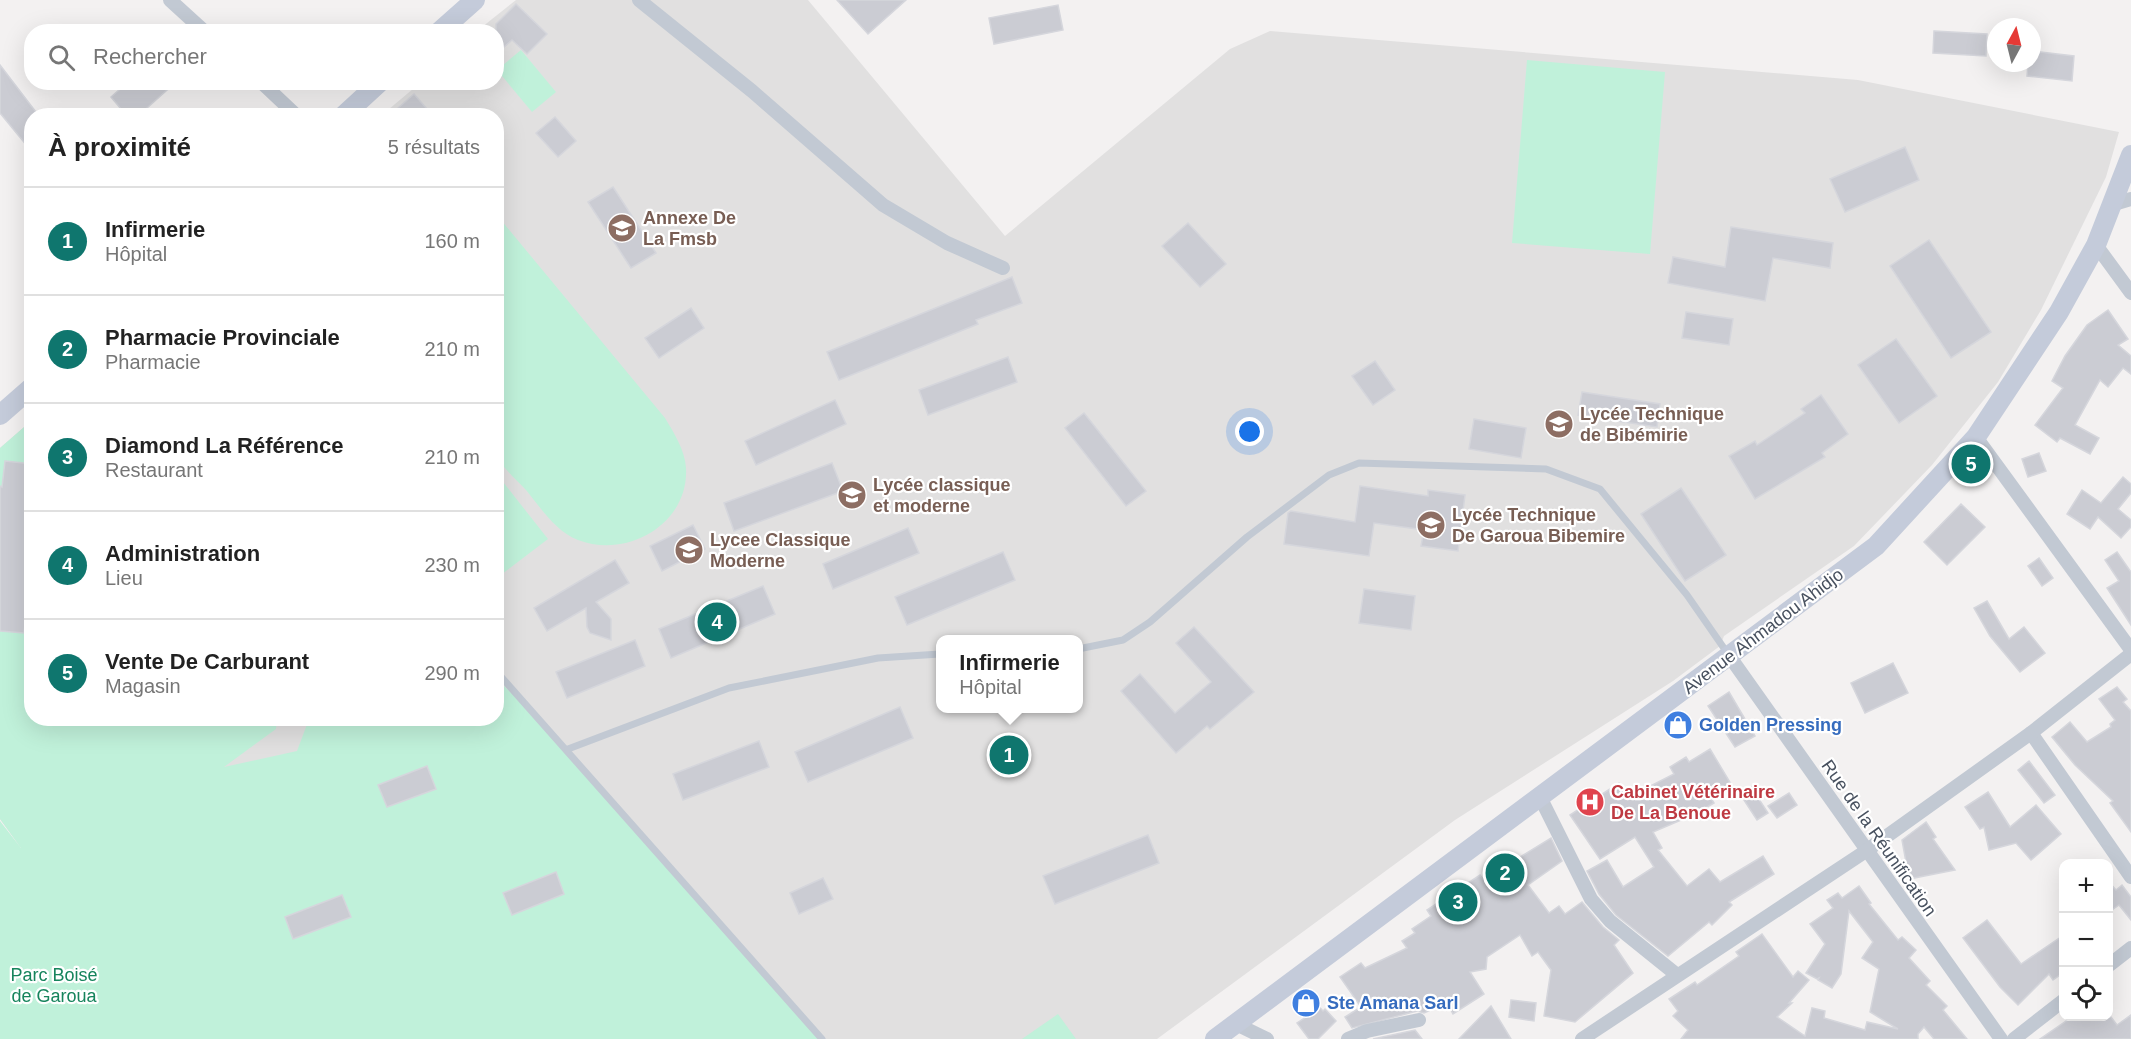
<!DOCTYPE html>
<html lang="fr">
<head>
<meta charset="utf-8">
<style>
  body { margin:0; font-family:Arial,sans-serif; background:#f6f6f6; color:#222 }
  .controls { position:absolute; right:18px; bottom:18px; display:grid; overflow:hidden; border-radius:12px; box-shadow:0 6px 24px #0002 }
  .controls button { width:54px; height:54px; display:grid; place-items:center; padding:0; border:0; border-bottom:2px solid #e0e0e0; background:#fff; color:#222; font:30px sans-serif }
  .compass { position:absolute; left:1987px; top:18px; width:54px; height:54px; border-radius:50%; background:#fff; box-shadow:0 6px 24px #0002; rotate:7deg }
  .you { position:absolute; left:1250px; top:432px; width:21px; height:21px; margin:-15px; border:4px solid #fff; border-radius:50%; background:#1a73e8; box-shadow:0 0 0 9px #1a73e833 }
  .badge { display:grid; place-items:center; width:39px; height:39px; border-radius:50%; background:#0f766e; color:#fff; font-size:20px; font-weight:700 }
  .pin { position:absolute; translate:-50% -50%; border:3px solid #fff; box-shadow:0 2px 6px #0006 }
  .popup { position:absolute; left:936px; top:635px; width:147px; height:78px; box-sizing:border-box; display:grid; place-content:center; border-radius:12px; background:#fff; filter:drop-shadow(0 2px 4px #0005); font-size:20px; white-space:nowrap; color:#767676 }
  .popup b { font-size:22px; color:#222 }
  .popup::after { content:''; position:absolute; left:50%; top:100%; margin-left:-12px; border:12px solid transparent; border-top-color:#fff }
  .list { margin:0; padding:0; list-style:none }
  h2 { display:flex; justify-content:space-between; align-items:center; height:78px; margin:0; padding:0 24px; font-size:26px }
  h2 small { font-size:20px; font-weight:400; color:#767676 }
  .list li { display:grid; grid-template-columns:39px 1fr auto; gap:18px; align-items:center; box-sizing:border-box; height:108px; padding:0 24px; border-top:2px solid #e0e0e0 }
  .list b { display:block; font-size:22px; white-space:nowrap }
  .list p { margin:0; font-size:20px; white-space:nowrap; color:#767676 }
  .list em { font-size:20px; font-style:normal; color:#767676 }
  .icon { flex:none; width:33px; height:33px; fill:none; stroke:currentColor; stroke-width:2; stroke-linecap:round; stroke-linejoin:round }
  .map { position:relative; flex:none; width:2131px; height:1039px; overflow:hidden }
  .search { position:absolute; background:#fff; box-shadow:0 6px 24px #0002; left:24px; top:24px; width:480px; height:66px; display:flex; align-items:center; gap:15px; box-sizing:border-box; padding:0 21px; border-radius:24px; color:#767676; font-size:22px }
  .panel { position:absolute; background:#fff; box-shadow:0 6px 24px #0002; left:24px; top:108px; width:480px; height:618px; border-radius:24px }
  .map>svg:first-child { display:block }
  .education { fill:#e1e0e0; fill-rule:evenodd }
  .green { fill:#c0f1da; fill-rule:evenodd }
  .building { fill:#cbccd3; stroke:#d5d6dc; stroke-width:1.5 }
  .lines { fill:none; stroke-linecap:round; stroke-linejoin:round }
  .service { stroke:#c2c9d3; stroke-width:7 }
  .minor { stroke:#c2c9d3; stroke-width:14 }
  .secondary { stroke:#c4cbda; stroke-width:20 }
  .labels { text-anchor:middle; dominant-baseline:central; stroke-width:4.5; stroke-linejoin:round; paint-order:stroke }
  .education-label { font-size:18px; font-weight:bold; fill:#785e54; stroke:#fff; text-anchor:start }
  .street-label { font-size:18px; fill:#48515f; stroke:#fff }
  .shop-label { font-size:18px; font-weight:bold; fill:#366cbe; stroke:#fff; text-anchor:start }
  .health-label { font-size:18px; font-weight:bold; fill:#be3a42; stroke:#fff; text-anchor:start }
  .park-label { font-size:18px; fill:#16845c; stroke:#fff }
</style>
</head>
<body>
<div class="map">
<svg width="2131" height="1039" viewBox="0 0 2131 1039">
  <rect width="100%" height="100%" fill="#f3f1f1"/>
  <path class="education" d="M516,0H808L1005,236L1230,49L1270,31L1858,80L2119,132L2106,177L2041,310L1998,382L1932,465L1854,546L1724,636L1720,646L1673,681L1455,820L1157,1039H160L0,819V448L31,421L32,718H496V116L382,115L420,83L496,82V32L477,31ZM940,640H1078V708H940Z"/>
  <g class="green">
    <path d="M521,50L556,92L532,112L497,70Z"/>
    <path d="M1527,60L1665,72L1650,254L1512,243Z"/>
    <path d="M496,214L665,418C674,433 685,450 686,468C689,524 627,559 578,540C555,531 540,507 526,490C517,480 501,467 497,455C493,444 496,413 496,400C496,338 496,276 496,214Z"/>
    <path d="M31,421L32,718L277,719L276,729L224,767L297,751L309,719L496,718L497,679L569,750L824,1039H0V821L21,848L0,819V448ZM555,872L564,894L512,915L503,893ZM342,895L351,917L293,939L285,917Z"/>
    <path d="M503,482L548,539L502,574L497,567L496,487Z"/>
    <path d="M1058,1014L1076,1039H1022Z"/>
  </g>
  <g class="building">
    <path d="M837,0H906L868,34Z"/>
    <path d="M516,4L547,34L527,54L512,40L496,54V24Z"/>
    <path d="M1058,5L1063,30L994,44L989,18Z"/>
    <path d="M1934,31L1987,34L1986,56L1933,53Z"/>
    <path d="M2032,51L2074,56L2072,81L2027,76L2028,63H2032Z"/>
    <path d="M0,65L39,116H32V152L0,113Z"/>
    <path d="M128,82H176L138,116H127L111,97Z"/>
    <path d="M414,94L433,116H389Z"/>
    <path d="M555,117L576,141L558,157L536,133Z"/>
    <path d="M1905,147L1919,180L1845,212L1830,179Z"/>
    <path d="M613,187L656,253L631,268L588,202Z"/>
    <path d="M1188,223L1226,264L1200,287L1162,246Z"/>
    <path d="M1731,227L1833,243L1830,268L1773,258L1765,301L1668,283L1673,257L1725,267Z"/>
    <path d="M1929,240L1991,332L1951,358L1890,266Z"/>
    <path d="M1012,277L1022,303L976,320L978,324L839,380L827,352Z"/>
    <path d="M691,308L704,328L659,358L645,338Z"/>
    <path d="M2108,310L2128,339L2118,345L2131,356V374L2123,368L2108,387L2100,380L2075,425L2099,438L2090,454L2060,438L2057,442L2035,425L2063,388L2052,381L2065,356L2087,325Z"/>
    <path d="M1686,312L1733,319L1729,345L1682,338Z"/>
    <path d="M1896,339L1937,396L1899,423L1858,365Z"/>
    <path d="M1008,357L1017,382L928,415L919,390Z"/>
    <path d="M1375,361L1395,390L1373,405L1352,376Z"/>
    <path d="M1582,392L1660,404L1657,427L1578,415Z"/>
    <path d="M1821,395L1848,434L1822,453L1825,457L1755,499L1729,456L1755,441L1757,445L1805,413L1801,409Z"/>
    <path d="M835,400L846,424L756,465L745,441Z"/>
    <path d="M1084,413L1146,491L1126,506L1065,428Z"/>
    <path d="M1474,419L1526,428L1521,458L1469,449Z"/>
    <path d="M2039,453L2046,471L2028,477L2022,459Z"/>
    <path d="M5,461L32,464V566L24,633L0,631V486L2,487Z"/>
    <path d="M832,463L843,491L734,531L724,503Z"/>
    <path d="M2123,477L2131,484V493L2118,509L2131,520V527L2121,538L2098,517L2090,529L2067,514L2082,490L2101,503Z"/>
    <path d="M1360,486L1428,496V490L1465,495L1458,551L1421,546L1424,530L1374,523L1369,556L1284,544L1288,513L1291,511L1355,522Z"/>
    <path d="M1681,488L1726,555L1685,581L1641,514Z"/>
    <path d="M1961,504L1985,527L1947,565L1924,542Z"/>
    <path d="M693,525L705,549L662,571L650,546Z"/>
    <path d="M908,528L919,553L833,589L823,564Z"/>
    <path d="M1003,552L1015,580L907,625L895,597Z"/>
    <path d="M2117,552L2131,572V625L2107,588L2119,581L2105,560Z"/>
    <path d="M2039,558L2053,578L2042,586L2028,566Z"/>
    <path d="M615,560L629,583L596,602L611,619V640L590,633L587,627L586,608L547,631L534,608Z"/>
    <path d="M763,586L775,614L671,658L659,629Z"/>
    <path d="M1364,589L1415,596L1411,630L1359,623Z"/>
    <path d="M1987,601L2009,639L2024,627L2045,653L2020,672L1990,636L1974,608Z"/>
    <path d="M1194,627L1254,692L1210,729L1207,726L1176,753L1121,691L1140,674L1175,713L1211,682L1176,643Z"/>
    <path d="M635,640L645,666L567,698L556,672Z"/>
    <path d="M1893,663L1908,693L1865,713L1851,683Z"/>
    <path d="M2117,687L2127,699L2123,702L2131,711V832L2110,803L2113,801L2075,765L2052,737L2070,722L2087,742L2111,727L2110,724L2115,720L2099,699Z"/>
    <path d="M1729,692L1755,736L1735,747L1708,706Z"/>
    <path d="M900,707L913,738L808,782L795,752Z"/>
    <path d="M1005,735L1029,752L1012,776L988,758Z"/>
    <path d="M759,741L769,767L683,800L673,774Z"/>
    <path d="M1710,749L1731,784L1710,797L1714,803L1695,814L1653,832L1662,848L1658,850L1687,886L1709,869L1720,882L1763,856L1774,874L1729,902L1732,905L1712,925L1709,922L1668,956L1616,915L1599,894L1587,871L1607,860L1623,887L1654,867L1635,837L1600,859L1570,815L1619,783L1629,797L1674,774L1670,767L1686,757L1689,762Z"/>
    <path d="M2029,761L2055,795L2044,803L2018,770Z"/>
    <path d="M427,766L436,789L387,807L378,785Z"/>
    <path d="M1751,787L1768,813L1757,820L1740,794Z"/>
    <path d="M1988,792L2010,827L2036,805L2061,834L2031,860L2016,843L1989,850L1984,827L1980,829L1965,807Z"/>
    <path d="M1789,793L1797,805L1777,818L1768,806Z"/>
    <path d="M1926,822L1936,837L1933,839L1955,870L1909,879L1902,840Z"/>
    <path d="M1148,835L1159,863L1055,904L1043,876Z"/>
    <path d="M1551,838L1562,861L1528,885L1549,913L1559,906L1565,914L1582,902L1603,927L1619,940L1614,945L1633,973L1575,1022L1544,1016L1551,970L1538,952L1532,956L1520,935L1487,957L1486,969L1470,972L1484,994L1453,1014L1447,1003L1424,1013L1417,1011L1352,1028L1345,1017L1361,1007L1340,977L1361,963L1365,968L1407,948L1402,941L1415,933L1412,929L1431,916L1427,910L1480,875L1483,879L1510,860L1512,862Z"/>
    <path d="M556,872L564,894L512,915L503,893Z"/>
    <path d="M823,878L833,899L799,914L790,893Z"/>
    <path d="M2109,882L2116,890L2122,885L2131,897V920L2119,905L2109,912Z"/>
    <path d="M1859,886L1871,903L1869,904L1898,940L1902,937L1916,950L1909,958L1930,981L1926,985L1947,1006L1943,1010L1967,1039H1934L1924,1027L1918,1034V1039H1681L1688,1030L1673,1016L1678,1011L1669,999L1695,982L1697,985L1739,956L1736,952L1762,934L1793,977L1798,971L1809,980L1789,1003H1792L1777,1017L1805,1036L1812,1008L1825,1011L1824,1018L1865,1030L1867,1022L1898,1029L1870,1012L1879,969L1862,958L1873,942L1849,911L1841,974L1832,988L1818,980L1819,978L1817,979L1806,973L1825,944L1810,924L1833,908L1827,900L1838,893L1842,898Z"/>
    <path d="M342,895L351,917L293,939L285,917Z"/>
    <path d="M1987,920L2021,964L2064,935V972L2053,980L2049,974L2018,1005L2000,987L1963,938Z"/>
    <path d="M1310,997L1323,1011L1325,1009L1336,1021L1318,1039H1309L1297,1023L1306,1017L1298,1007Z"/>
    <path d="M1511,1000L1536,1003L1534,1021L1509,1017Z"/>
    <path d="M1491,1006L1511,1039H1459Z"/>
    <path d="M2131,1015V1039H2040L2072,1017H2111L2117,1025Z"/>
    <path d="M1415,1030L1422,1039H1373Z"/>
  </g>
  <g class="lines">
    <g class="service">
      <path d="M1078,649L1123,640L1150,622L1247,537L1329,475L1359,463L1546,469L1600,489L1687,595L1728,654"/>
      <path d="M496,671L822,1039"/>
      <path d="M568,749L729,688L878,658L940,654"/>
    </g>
    <g class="minor">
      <path d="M170,0L205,32"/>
      <path d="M639,0L752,91L883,205L947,243L1003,268"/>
      <path d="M261,82L297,116"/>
      <path d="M2114,204L2131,199"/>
      <path d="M2096,245L2131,293"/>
      <path d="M1976,437L2131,650"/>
      <path d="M1730,657L2001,1039"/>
      <path d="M2031,733L2131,877"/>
      <path d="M1540,797L1591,899L1610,921L1677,975"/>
      <path d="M2108,966L2131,948"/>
      <path d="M1236,1024L1267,1039"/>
      <path d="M1348,1039L1367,1031L1419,1020"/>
      <path d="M1582,1039L1866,851L2031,733L2131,654"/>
      <path d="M2014,1039L2064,1000"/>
    </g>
    <g class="secondary">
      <path d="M439,32L475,0"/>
      <path d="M343,116L380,82"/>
      <path d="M0,415L32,387"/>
      <path d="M1215,1039L1876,546L1976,437L2059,312L2096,245L2131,155"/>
    </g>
  </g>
  <defs>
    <g id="university-disc" transform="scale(1.5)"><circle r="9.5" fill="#8d6e63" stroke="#fff"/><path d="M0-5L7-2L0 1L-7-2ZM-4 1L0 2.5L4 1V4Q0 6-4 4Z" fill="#fff"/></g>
    <g id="school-disc" transform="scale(1.5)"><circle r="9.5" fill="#8d6e63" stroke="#fff"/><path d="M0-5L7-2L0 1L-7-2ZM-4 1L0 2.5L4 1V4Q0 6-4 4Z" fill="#fff"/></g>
    <g id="shop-disc" transform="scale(1.5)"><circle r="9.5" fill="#3f7fe0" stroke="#fff"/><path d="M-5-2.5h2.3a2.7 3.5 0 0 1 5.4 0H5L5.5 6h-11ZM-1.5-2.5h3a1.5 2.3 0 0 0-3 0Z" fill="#fff"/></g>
    <g id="hospital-disc" transform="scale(1.5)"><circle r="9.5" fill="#e0444e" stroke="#fff"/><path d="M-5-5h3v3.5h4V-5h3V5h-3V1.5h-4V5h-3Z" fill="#fff"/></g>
  </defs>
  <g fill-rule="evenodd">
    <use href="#university-disc" x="622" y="228"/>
    <use href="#school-disc" x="1559" y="424"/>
    <use href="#school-disc" x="852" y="495"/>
    <use href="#school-disc" x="1431" y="525"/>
    <use href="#school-disc" x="689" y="550"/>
    <use href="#shop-disc" x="1678" y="725"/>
    <use href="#hospital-disc" x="1590" y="802"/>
    <use href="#shop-disc" x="1306" y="1003"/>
  </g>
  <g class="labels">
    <g class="education-label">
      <text x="643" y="218">Annexe De<tspan x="643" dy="21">La Fmsb</tspan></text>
      <text x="1580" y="414">Lycée Technique<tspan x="1580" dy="21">de Bibémirie</tspan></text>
      <text x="873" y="485">Lycée classique<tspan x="873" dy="21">et moderne</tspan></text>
      <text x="1452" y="515">Lycée Technique<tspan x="1452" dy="21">De Garoua Bibemire</tspan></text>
      <text x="710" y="540">Lycee Classique<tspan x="710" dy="21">Moderne</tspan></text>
    </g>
    <g class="street-label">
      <text transform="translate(1763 631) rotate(-37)">Avenue Ahmadou Ahidjo</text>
      <text transform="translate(1879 838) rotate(55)">Rue de la Réunification</text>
    </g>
    <g class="shop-label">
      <text x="1699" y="725">Golden Pressing</text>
      <text x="1327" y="1003">Ste Amana Sarl</text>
    </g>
    <g class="health-label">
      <text x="1611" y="792">Cabinet Vétérinaire<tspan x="1611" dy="21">De La Benoue</tspan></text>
    </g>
    <g class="park-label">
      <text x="54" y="975">Parc Boisé<tspan x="54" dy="21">de Garoua</tspan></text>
    </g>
  </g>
</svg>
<div class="controls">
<button>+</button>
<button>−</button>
<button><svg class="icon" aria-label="locate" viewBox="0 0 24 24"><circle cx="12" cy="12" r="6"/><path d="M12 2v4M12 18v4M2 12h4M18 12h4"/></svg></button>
</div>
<svg class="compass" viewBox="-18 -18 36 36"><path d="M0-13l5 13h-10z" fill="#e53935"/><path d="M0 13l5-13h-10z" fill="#767676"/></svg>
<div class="you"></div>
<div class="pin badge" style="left:1009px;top:755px">1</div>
<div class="popup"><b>Infirmerie</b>Hôpital</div>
<div class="pin badge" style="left:1505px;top:873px">2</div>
<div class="pin badge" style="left:1458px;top:902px">3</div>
<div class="pin badge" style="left:717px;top:622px">4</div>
<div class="pin badge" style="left:1971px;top:464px">5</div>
<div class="search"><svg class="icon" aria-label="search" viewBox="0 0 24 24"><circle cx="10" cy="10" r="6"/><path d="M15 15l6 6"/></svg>Rechercher</div>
<section class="panel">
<h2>À proximité<small>5 résultats</small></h2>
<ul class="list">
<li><span class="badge">1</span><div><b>Infirmerie</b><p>Hôpital</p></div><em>160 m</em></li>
<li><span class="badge">2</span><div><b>Pharmacie Provinciale</b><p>Pharmacie</p></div><em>210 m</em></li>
<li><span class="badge">3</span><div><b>Diamond La Référence</b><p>Restaurant</p></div><em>210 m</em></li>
<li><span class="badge">4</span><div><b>Administration</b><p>Lieu</p></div><em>230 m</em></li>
<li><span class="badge">5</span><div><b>Vente De Carburant</b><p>Magasin</p></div><em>290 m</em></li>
</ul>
</section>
</div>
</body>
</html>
